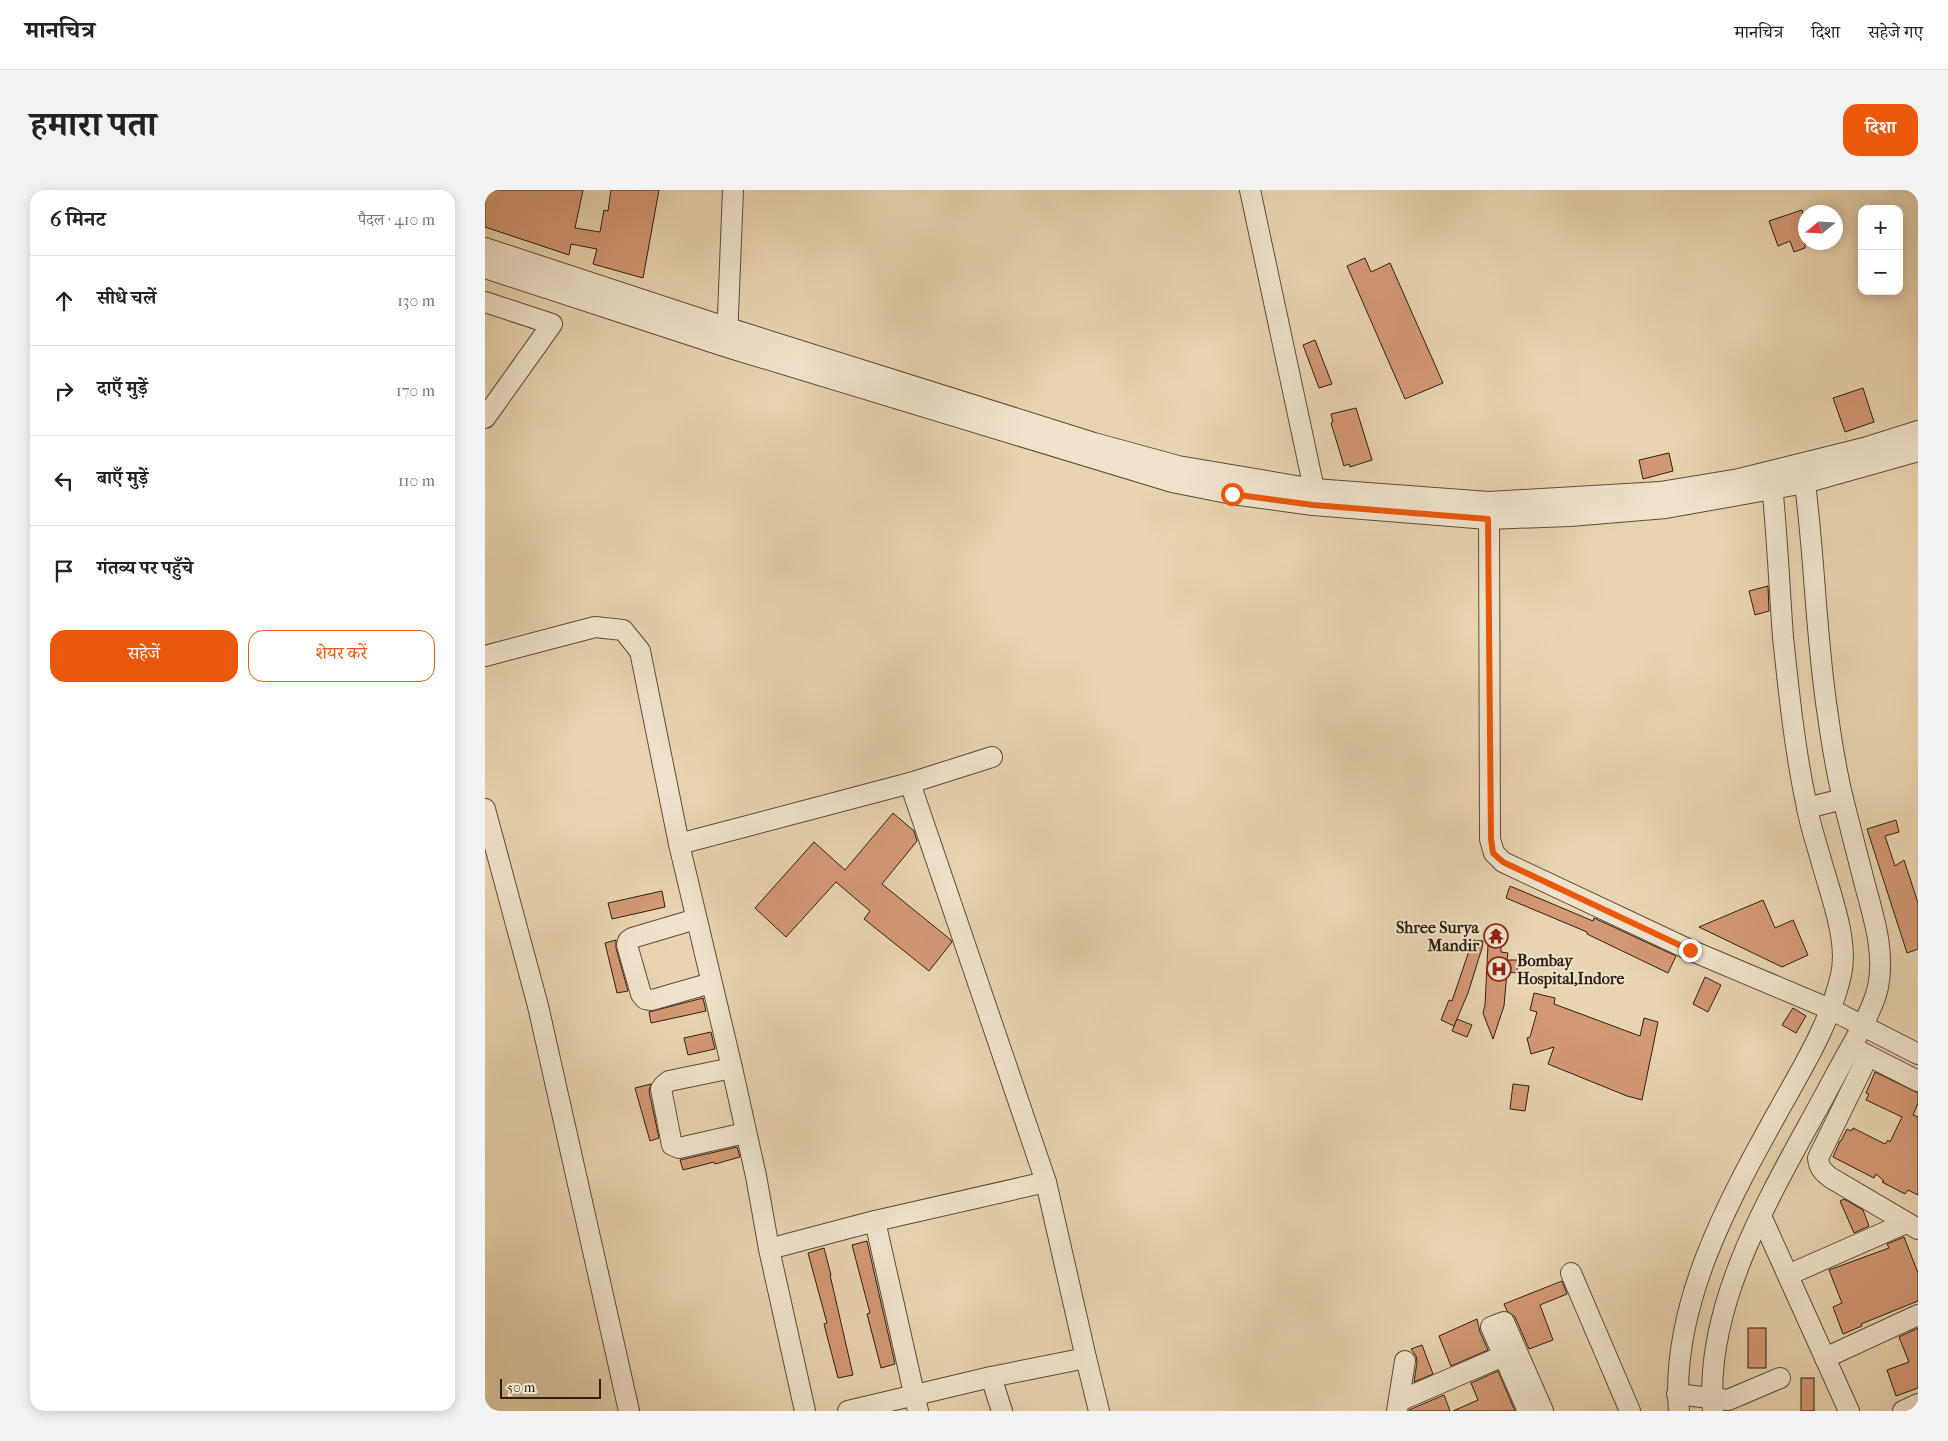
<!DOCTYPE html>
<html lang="hi">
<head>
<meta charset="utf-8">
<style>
  body { margin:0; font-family:"IM FELL French Canon","Noto Serif Devanagari",serif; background:#f2f2f2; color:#222 }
  .controls { position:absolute; right:15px; top:15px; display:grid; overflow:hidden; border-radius:10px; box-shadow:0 2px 12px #0003 }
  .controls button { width:45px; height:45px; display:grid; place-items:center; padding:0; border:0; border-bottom:1px solid #e0e0e0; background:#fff; color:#222; font:25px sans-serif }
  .compass { position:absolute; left:1313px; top:15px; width:45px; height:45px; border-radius:50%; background:#fff; box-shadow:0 2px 12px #0003; rotate:252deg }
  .scale { position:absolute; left:15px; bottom:12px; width:101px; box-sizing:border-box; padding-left:5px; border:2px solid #301f11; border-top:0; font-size:14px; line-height:18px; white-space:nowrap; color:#301f11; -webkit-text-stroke:4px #f0e3cc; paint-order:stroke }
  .stop { position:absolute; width:15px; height:15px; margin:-11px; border:4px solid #ea580c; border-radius:50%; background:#fff }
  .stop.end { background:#ea580c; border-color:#fff; box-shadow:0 1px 5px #0008 }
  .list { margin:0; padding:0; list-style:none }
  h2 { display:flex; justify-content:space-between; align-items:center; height:65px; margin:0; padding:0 20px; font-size:21px }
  h2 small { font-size:16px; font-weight:400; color:#767676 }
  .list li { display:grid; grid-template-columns:32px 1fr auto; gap:15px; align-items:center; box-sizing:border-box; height:90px; padding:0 20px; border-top:1px solid #e0e0e0 }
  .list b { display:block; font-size:19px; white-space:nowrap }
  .list em { font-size:16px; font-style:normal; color:#767676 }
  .actions { display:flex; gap:10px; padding:15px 20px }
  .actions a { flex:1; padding:11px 0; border:1px solid #ea580c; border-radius:15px; text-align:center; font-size:18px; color:#ea580c }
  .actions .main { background:#ea580c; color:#fff }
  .icon { flex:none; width:28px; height:28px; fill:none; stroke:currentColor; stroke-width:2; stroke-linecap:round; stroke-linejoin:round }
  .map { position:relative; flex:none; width:1433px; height:1221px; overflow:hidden; border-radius:15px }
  header { display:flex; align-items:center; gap:30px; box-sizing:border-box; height:70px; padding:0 25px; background:#fff; border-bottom:1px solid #e0e0e0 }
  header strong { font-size:24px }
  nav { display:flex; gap:28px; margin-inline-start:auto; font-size:18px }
  .intro { display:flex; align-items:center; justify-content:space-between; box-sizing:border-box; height:120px; padding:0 30px }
  h1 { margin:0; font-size:35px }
  .button { padding:12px 22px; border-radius:15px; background:#ea580c; color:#fff; font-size:18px; font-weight:700 }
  main { display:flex; gap:30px; padding:0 30px }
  aside { flex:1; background:#fff; border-radius:15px; box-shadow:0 2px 12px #0003 }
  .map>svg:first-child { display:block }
  .building { fill:#d39874; stroke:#301f11 }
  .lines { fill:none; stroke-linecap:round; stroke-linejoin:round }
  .minor-casing { stroke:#5e4c39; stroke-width:22 }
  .minor { stroke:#f0e3cc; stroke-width:20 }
  .route { stroke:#ea580c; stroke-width:6 }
  .labels { text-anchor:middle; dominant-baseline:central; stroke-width:4; stroke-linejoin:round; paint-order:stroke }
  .poi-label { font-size:16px; font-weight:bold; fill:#301f11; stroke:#f0e3cc; text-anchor:end }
</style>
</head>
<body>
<header>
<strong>मानचित्र</strong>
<nav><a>मानचित्र</a><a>दिशा</a><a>सहेजे गए</a></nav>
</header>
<div class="intro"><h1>हमारा पता</h1><a class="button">दिशा</a></div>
<main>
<aside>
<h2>6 मिनट<small>पैदल · 410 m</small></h2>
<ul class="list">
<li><svg class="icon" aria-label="ahead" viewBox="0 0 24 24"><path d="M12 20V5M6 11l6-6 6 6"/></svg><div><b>सीधे चलें</b></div><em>130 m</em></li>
<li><svg class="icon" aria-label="right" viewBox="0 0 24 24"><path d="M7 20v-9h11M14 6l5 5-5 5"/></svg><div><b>दाएँ मुड़ें</b></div><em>170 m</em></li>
<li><svg class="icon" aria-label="left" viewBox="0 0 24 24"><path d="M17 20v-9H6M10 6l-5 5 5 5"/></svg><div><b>बाएँ मुड़ें</b></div><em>110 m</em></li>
<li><svg class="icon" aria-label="arrive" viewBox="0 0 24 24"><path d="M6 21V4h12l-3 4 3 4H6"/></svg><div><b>गंतव्य पर पहुँचे</b></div></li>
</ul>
<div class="actions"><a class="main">सहेजें</a><a>शेयर करें</a></div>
</aside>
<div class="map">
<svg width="1433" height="1221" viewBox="0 0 1433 1221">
  <rect width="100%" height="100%" fill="#e8d4b0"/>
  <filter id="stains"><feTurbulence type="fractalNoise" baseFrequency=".004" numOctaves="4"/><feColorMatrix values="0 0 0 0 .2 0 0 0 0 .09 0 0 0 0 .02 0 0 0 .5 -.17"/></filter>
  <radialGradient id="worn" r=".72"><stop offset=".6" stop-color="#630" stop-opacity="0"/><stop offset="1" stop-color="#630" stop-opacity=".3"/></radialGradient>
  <g class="building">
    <path d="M0,0H98L90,38L115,42L119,20L123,21L126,0H174L158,88L108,74L112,59L86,54L84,65L0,37Z"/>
    <path d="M1317,20L1320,31V58L1309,62L1305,51L1293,56L1284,31Z"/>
    <path d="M880,68L886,82L905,73L958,193L920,209L862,76Z"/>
    <path d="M830,150L847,194L834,198L818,155Z"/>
    <path d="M1378,198L1389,232L1360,242L1348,208Z"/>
    <path d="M871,218L887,270L865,277L864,274L859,276L846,233L848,232L846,224Z"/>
    <path d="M1184,263L1188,281L1158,289L1154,270Z"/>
    <path d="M1283,396L1284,421L1270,425L1264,401Z"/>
    <path d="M408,623L429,641L432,651L397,694L466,750L467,752L444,781L379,729L385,721L351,692L301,747L270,718L329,652L360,680Z"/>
    <path d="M1411,630L1414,642L1400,646L1410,676L1419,670L1433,713V759L1422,763L1382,639Z"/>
    <path d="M1025,696L1108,731L1109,728L1191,766L1183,783L1102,744V742L1021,708Z"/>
    <path d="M177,701L180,717L127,729L123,713Z"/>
    <path d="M1278,710L1290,738L1308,730L1323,765L1297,777L1214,737Z"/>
    <path d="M131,750V758L143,801L132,803L120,753Z"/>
    <path d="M985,750L998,751L997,758L983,803L969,836L956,830L964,810L967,811L985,758Z"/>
    <path d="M1003,755L1016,756V762L1023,763L1022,770H1033L1032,783L1022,782L1019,816L1008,849L998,823L1000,815Z"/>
    <path d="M1220,787L1236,795L1223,822L1208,814Z"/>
    <path d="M1049,803L1070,808L1069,814L1155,846L1159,828L1173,832L1157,910L1142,906L1063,874L1069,857L1046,864L1042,848L1045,847L1052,822L1045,820Z"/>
    <path d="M218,808L221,821L166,833L164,822Z"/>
    <path d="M1308,818L1321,826L1311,843L1297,835Z"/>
    <path d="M972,829L987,835L982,847L967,841Z"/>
    <path d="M226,842L230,859L203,865L199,848Z"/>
    <path d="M1390,882L1433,903V913L1428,925L1433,927V1005L1423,1000L1420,1004L1397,992L1399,991L1391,984L1389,988L1348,967L1355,951H1356L1362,939L1366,941L1368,938L1400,954L1403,950L1405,952L1417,927L1381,910L1384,904L1381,903Z"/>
    <path d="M166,894L164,901L174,948L165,951L150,898Z"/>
    <path d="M1028,894L1044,896L1040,921L1025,919Z"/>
    <path d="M252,957L255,967L230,974L229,972L198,980L195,970Z"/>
    <path d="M1359,1009L1378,1020L1384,1036L1369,1043L1355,1011Z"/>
    <path d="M1419,1047L1433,1083V1111L1376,1134L1377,1136L1358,1144L1348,1117L1357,1113L1344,1080L1404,1058L1402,1054Z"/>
    <path d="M382,1051L410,1174L396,1178L382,1124L385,1123L367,1055Z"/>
    <path d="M339,1058L346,1085H345L368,1185L353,1188L339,1134L342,1133L323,1063Z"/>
    <path d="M1077,1091L1082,1104L1055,1115L1068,1150L1044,1159L1030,1127L1022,1121L1019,1114Z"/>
    <path d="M992,1129L995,1142L1003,1160L966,1176L954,1146Z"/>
    <rect x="1263" y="1138" width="18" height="40"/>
    <path d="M1433,1138V1198L1411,1206L1402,1180L1424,1172L1414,1147Z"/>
    <path d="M937,1155L948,1184L929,1192L932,1172L931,1166L926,1159Z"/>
    <path d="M1013,1181L1030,1221H968L993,1210L986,1193Z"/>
    <rect x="1316" y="1188" width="13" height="33"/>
    <path d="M959,1205L965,1221H924V1220Z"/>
  </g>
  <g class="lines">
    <g class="minor-casing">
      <g id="minor">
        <path d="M765,0L829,299V311"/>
        <path d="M0,58L243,138L609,253L693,276L829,299L1004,312L1175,302L1254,289L1379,258L1433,241"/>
        <path d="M0,78L242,157L687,292L747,304L828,315L1003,329L1085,326L1181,318L1320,293L1433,261"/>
        <path d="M0,112L67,134L0,228"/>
        <path d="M242,150L248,0"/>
        <path d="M1004,317L1005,649L1009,663L1018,672L1205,760L1347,820L1433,864"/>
        <path d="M0,466L110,437L138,440L155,461L194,654L247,878L271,986L284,1059L320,1221"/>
        <path d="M425,593L561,992L601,1168"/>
        <path d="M1322,618L1358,609"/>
        <path d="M0,619L53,816L144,1221"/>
        <path d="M194,654L425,593L507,567"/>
        <path d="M211,729L147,748L143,751L142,755L156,804L160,809L167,810L226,793"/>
        <path d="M1372,860L1433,891"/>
        <path d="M1383,866L1333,968C1334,978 1338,982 1346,988L1433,1039"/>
        <path d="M247,878L184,891L179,895L176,899L187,955L194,958L260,943"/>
        <path d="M1276,1026L1364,1221"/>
        <path d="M390,1031L561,992"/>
        <path d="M284,1059L390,1031L433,1221"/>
        <path d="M1086,1083L1145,1221"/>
        <path d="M1303,1085L1421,1033"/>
        <path d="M1340,1168L1433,1125"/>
        <path d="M506,1187L517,1221"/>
        <path d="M1192,1204L1243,1210L1295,1188"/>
        <path d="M914,1211L1018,1166"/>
        <path d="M363,1221L506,1187L601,1168L614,1221"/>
        <path d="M912,1221L920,1171"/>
        <path d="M1043,1221L1006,1137L1019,1132L1058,1221"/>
        <path d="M1194,1221C1185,1115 1245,1008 1295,918C1319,875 1345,833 1356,785C1364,751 1345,703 1336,670C1331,652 1325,635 1322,617C1310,562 1304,504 1298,447C1294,393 1292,339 1286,285"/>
        <path d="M1228,1221C1218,1105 1298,985 1350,886C1363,861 1387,824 1393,797C1400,763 1389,728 1380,695C1373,668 1366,641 1359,613C1352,585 1347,555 1343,526C1330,444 1330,361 1318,279"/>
        <path d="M1418,1221L1433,1214"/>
      </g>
    </g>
    <use href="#minor" class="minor"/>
  </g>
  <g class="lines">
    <path class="route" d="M747,304L828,315L1003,329L1006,649L1008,663L1018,672L1205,760"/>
  </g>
  <defs>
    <g id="temple-ring" transform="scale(1.25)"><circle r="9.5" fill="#f0e3cc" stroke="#8f2418" stroke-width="1.5"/><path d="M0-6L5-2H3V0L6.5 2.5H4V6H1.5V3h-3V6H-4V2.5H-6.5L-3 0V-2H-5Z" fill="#8f2418"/></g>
    <g id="hospital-ring" transform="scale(1.25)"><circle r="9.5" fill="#f0e3cc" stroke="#8f2418" stroke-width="1.5"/><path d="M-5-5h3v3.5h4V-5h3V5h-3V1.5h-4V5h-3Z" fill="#8f2418"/></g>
  </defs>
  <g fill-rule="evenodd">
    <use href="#temple-ring" x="1011" y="746"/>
    <use href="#hospital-ring" x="1014" y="779"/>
  </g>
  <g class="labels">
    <g class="poi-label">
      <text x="994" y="737">Shree Surya<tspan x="994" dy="18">Mandir</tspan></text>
      <text x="1032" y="770" text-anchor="start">Bombay<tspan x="1032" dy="18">Hospital,Indore</tspan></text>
    </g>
  </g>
  <rect width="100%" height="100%" filter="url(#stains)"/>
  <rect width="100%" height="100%" fill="url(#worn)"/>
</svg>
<div class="controls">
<button>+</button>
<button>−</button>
</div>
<svg class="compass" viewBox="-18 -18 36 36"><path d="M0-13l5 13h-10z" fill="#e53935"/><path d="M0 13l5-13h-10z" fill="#767676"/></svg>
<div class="scale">50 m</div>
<div class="stop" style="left:747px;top:304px"></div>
<div class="stop end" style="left:1205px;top:760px"></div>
</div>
</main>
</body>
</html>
